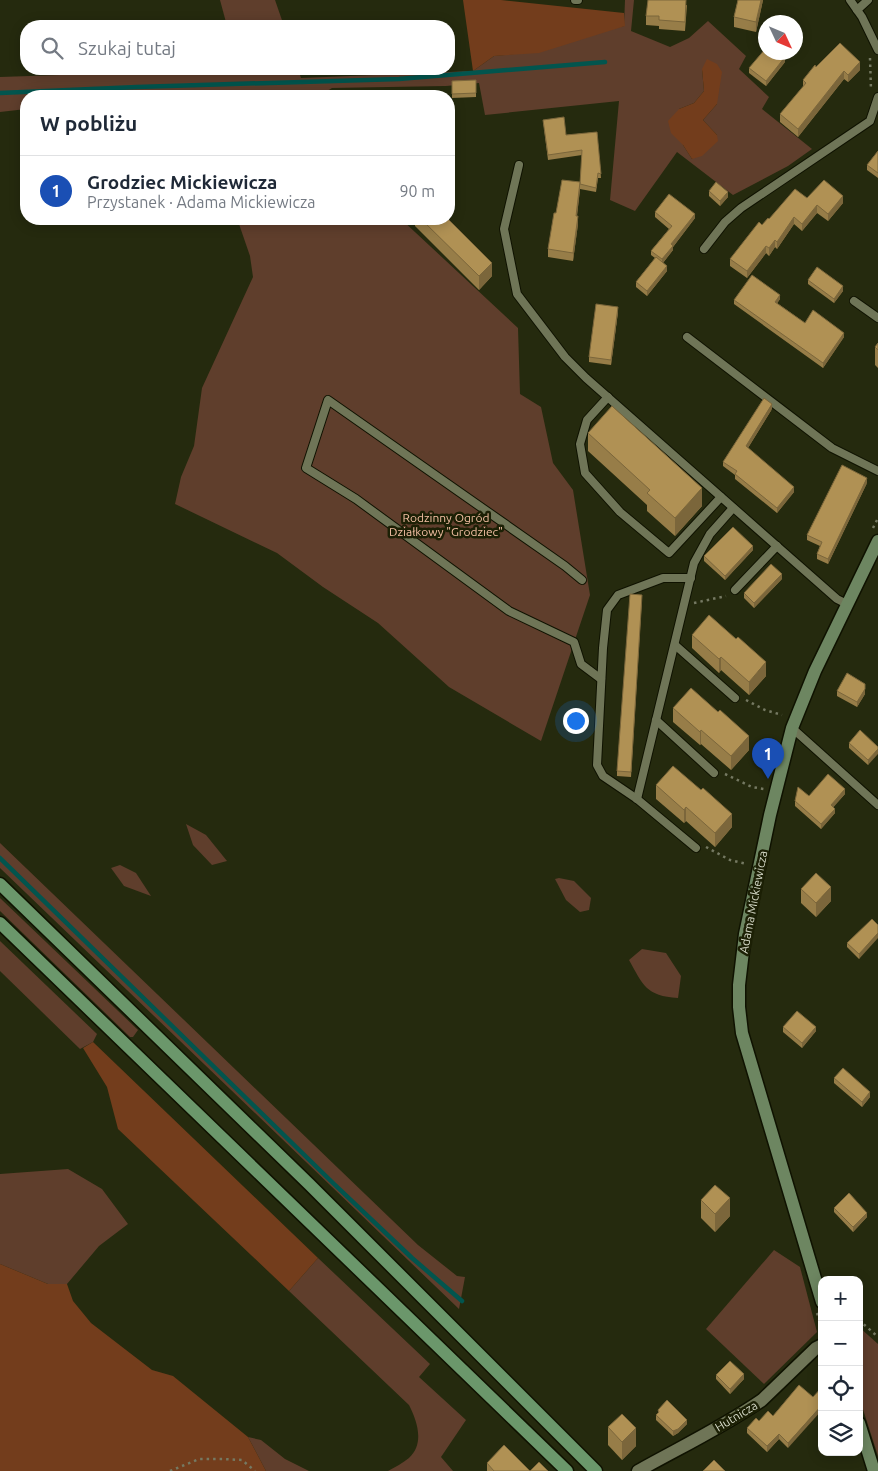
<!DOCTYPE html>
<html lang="pl">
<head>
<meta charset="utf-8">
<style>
  body { margin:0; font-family:Ubuntu,sans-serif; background:#f6f6f7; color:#1f2937 }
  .controls { position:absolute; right:15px; bottom:15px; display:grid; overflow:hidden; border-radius:10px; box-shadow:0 2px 12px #0003 }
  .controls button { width:45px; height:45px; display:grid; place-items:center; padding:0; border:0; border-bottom:1px solid #e0e1e3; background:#fff; color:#1f2937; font:25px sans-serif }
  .compass { position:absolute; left:758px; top:15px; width:45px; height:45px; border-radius:50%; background:#fff; box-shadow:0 2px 12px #0003; rotate:134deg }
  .you { position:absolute; left:575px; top:720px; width:18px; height:18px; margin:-12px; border:4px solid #fff; border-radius:50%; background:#1a73e8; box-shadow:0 0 0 8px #1a73e833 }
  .badge { display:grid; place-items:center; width:32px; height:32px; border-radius:50%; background:#0b8043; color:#fff; font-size:16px; font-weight:700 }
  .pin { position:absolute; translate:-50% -41px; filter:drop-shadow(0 1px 2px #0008) }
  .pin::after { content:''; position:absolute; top:26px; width:18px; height:15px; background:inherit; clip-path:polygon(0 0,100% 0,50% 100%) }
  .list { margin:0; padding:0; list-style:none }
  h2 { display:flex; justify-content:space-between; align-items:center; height:65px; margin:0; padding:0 20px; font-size:21px }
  h2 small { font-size:16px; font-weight:400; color:#747a83 }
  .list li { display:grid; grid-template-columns:32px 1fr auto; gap:15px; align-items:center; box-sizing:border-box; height:70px; padding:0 20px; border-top:1px solid #e0e1e3 }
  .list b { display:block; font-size:19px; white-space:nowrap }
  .list p { margin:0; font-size:16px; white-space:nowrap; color:#747a83 }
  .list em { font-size:16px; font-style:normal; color:#747a83 }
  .icon { flex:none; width:28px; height:28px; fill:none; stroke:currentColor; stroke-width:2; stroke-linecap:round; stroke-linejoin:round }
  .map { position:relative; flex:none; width:878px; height:1471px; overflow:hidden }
  .search { position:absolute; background:#fff; box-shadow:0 2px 12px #0003; left:20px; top:20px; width:435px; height:55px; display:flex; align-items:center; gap:12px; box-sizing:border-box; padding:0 18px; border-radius:20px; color:#747a83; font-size:19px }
  .panel { position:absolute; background:#fff; box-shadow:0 2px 12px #0003; left:20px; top:90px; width:435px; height:135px; border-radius:20px }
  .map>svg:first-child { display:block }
  .green { fill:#5f3e2c; fill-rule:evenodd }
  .forest { fill:#733d1c }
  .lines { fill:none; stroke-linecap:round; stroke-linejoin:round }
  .stream { stroke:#02554e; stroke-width:4.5 }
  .lane-casing { stroke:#0f1200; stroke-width:10 }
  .street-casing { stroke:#0f1200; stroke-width:15 }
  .secondary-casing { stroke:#0f1200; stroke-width:15 }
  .primary-casing { stroke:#0f1200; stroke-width:15 }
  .path { stroke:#757962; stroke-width:2.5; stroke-dasharray:2.5 4; stroke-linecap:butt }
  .lane { stroke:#6f7557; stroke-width:8 }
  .street { stroke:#6f7557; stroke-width:12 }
  .secondary { stroke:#6d8661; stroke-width:12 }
  .primary { stroke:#6b976b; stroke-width:12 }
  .wall { fill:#977d48 }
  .shaded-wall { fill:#7b663b }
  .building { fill:#b09154; stroke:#7b663b }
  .labels { text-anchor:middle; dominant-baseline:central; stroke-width:5; stroke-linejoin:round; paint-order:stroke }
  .park-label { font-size:12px; fill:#f5c1a5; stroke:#1c2005 }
  .street-label { font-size:12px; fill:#d7dbca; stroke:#1c2005 }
</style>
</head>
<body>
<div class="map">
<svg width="878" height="1471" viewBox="0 0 878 1471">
  <rect width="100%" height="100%" fill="#252a0e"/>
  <g class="green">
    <path d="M220,0H275L284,26H227Z"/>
    <path d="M625,0H634L631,31L670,47L689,38L708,21L746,56L739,69L769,97L762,109L812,149L788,166L733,195L677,152L635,211L610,200L619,101L485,115L479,83L446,86L332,88L319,96H26V109L0,112V77L239,69H298L301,78L473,71L494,56L514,54L624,26ZM702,69L717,104L703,120L717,135L692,159L683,145L679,109L694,103L704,91Z"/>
    <path d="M235,219H401L518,328L520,394L541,407L553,463L573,490L590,595L541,741L449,687L378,623L323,587L277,553L175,504L181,477L194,446L202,388L253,277L250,256L239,224Z"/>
    <path d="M186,824L206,835L227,861L212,865L193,845Z"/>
    <path d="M0,843L418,1245L457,1276L465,1277L459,1309L0,868Z"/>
    <path d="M120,865L136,873L151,896L124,886L111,868Z"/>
    <path d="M559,878L574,881L591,898L589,910L580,912L566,900L555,879Z"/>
    <path d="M0,898L138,1030L133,1037H130L0,911Z"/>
    <path d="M0,941L97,1034L93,1042L80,1049L0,971Z"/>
    <path d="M642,949L666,953L681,976L678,998C646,996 643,985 629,960Z"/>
    <path d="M68,1169L102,1189L128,1224L99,1246L67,1284H48L0,1264V1174Z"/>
    <path d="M774,1250L800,1267L817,1332L764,1384L706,1329Z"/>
    <path d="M318,1258L430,1364L419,1377L466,1420L441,1457L453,1471H388C395,1467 403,1463 409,1458C425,1443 417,1421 409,1405L289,1291Z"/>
    <path d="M859,1327L878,1344V1456L859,1397Z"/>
    <path d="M248,1437L261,1440L285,1459L309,1471H266Z"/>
  </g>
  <g class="forest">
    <path d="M463,0H501L624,13L625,26L539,53L494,56L473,71Z"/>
    <path d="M707,59L717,64L722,72L717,104L703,120L717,135L718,141L702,156L692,159L683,145L671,133L668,121L679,109L694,103L704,91L702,69Z"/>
    <path d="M93,1042L318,1258L289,1291L118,1129L107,1087L83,1048Z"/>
    <path d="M0,1264L48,1284H67L73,1301L91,1323L152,1370L173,1376L248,1437L266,1471H0Z"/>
  </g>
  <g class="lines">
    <g class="stream">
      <path d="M0,93L137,87L399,79L605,62"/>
      <path d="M0,858L334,1184L412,1258L462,1301"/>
    </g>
    <g class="lane-casing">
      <g id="lane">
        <path d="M575,0H578"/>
        <path d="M850,0L862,17L878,50"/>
        <path d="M857,10L868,0"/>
        <path d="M519,165L504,229L517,294L565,357L586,378L837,599L847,604"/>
        <path d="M704,249L725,222L741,208L870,121L878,97"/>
        <path d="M854,301L878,318"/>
        <path d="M687,337L832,448L878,471"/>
        <path d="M608,397L587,420L580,444L585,473L620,512L669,553L721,497"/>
        <path d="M691,578H663L618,595L607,610L603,648L597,765L603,776L637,799L696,848"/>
        <path d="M582,580L565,566L328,400L306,468L356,499L509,611L574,642L581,664L601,679"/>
        <path d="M735,590L777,546"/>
        <path d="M675,645L735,698"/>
        <path d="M656,720L714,773"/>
        <path d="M792,728L878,805"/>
        <path d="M637,799L694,563L710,534L733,508"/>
      </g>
    </g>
    <g class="street-casing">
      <path id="street" d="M638,1471C679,1448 723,1427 762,1400L816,1348L822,1345"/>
    </g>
    <g class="secondary-casing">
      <g id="secondary">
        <path d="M822,1302L742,1033L739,1007V985L745,934L770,815L792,728L815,671L878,541"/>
        <path d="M859,1423L874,1471"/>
      </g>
    </g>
    <g class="primary-casing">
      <g id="primary">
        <path d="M0,884L309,1184L596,1471"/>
        <path d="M0,923L567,1471"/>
      </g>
    </g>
    <g class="path">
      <path d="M870,58L871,90"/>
      <path d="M873,528L878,518"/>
      <path d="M694,603L726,596"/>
      <path d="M746,700L765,710L782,715"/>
      <path d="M725,774L752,787L764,789"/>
      <path d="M706,847L730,860L747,864"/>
      <path d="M817,1313L822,1328"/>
      <path d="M859,1320L878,1337"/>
      <path d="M170,1471L199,1459H223L242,1460L255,1471"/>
    </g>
    <use href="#lane" class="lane"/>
    <use href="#street" class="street"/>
    <use href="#secondary" class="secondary"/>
    <use href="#primary" class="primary"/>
  </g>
  <g class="wall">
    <path d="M738,0H763L756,32L734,27V17Z"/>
    <path d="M687,5L685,31L659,29V26L646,25V16Z"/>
    <path d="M785,62L766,86L749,73V68Z"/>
    <path d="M816,67L860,70L848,82L844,79L798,137L780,122V114L803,87V80Z"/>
    <path d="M476,80V97L452,98V81Z"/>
    <path d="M543,120L566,135L597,132L601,178H598L596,192L580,189L577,216L578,224L573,261L548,257V249L556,213L580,182L582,155L548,160Z"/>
    <path d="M878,151V178L867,170V165Z"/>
    <path d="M709,191L728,197L720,206L709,196Z"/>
    <path d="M807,198L843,203L828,221L817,213L802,231L794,224L777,249L775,247L769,256L766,253L747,278L730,266V259L762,225L769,219Z"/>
    <path d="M655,212L695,218L673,247V250L663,263L667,271L647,296L636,287V282L655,258L651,255V251L669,229L655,217Z"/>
    <path d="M415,219H448L492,276L479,290L415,226Z"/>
    <path d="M808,280L843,291L834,303L808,284Z"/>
    <path d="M780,299L777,303L805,323L844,337L823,368L734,304V300Z"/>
    <path d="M618,312L611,365L589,362V357Z"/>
    <path d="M878,343V368L875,365V347Z"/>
    <path d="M772,409L748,448L794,492L777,513L735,479V475L723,466V462Z"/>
    <path d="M588,433L702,506L675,536L647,511V505L588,451Z"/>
    <path d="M867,483L828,564L817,559V554L820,546L807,540V535Z"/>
    <path d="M753,550L725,580L704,561V556Z"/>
    <path d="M782,579L754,608L744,598V593Z"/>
    <path d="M642,599L631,777L617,776V771Z"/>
    <path d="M692,635L766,676L749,695L721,670L719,673L692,648Z"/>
    <path d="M837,691L865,694L857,707L837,696Z"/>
    <path d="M673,708L718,712L749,750L731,770L701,744L700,745L673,722Z"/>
    <path d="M849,743L878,747L868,765L849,748Z"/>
    <path d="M656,785L732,827L715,847L686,821L684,823L656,799Z"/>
    <path d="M845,794L833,807L835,813L821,829L795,806V801L809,796Z"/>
    <path d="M801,889L831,901L816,917L801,903Z"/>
    <path d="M878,925L859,959L847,947V943Z"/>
    <path d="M783,1027L816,1031L802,1048L783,1032Z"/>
    <path d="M834,1078L870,1097L862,1107L834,1083Z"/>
    <path d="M701,1200L730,1216L715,1232L701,1218Z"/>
    <path d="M834,1208L867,1217L853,1232L834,1212Z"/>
    <path d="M716,1375L744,1379L730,1394L716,1379Z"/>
    <path d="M799,1385L788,1448L779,1439L767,1452L747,1433V1428L759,1421L773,1416Z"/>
    <path d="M658,1410L687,1424L678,1433L673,1436L656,1420V1415L658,1413Z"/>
    <path d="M608,1427L636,1446L622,1460L608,1445Z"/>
    <path d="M487,1463L530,1471H487Z"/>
  </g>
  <g class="shaded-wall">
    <path d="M761,0H763L756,32V22Z"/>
    <path d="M785,57V62L766,86V81Z"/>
    <path d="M860,62V70L848,82V75Z"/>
    <path d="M844,71V79L798,137V129Z"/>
    <path d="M580,182V190L576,223V216Z"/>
    <path d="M728,192V197L720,206V201Z"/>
    <path d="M843,196V203L828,221V214Z"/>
    <path d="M817,205V213L802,231V224Z"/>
    <path d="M695,214V218L673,247V250L662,264V259L671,244Z"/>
    <path d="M578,216V224L573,261V253Z"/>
    <path d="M794,217V224L777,249V242Z"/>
    <path d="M775,240V247L769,256V248Z"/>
    <path d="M766,246V253L747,278V271Z"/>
    <path d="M492,263V276L479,290V276Z"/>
    <path d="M667,266V271L647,296V291Z"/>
    <path d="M843,286V291L834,303V299Z"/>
    <path d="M780,295V299L775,307V302Z"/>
    <path d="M618,307V312L611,365V360Z"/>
    <path d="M844,333V337L823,368V363Z"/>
    <path d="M772,404V409L746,451V446Z"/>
    <path d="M867,478V483L828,564V559Z"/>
    <path d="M794,487V492L777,513V508Z"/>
    <path d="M702,488V506L675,536V518Z"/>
    <path d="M753,546V550L725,580V576Z"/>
    <path d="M782,574V579L754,608V603Z"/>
    <path d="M721,657V670L719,673V659Z"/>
    <path d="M766,662V676L749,695V682Z"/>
    <path d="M865,689V694L857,707V702Z"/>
    <path d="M701,730V744L700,745V732Z"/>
    <path d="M749,736V750L731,770V756Z"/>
    <path d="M878,749V754L868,765V760Z"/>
    <path d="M845,789V794L831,810V805Z"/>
    <path d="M686,807V821L684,823V810Z"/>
    <path d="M835,809V813L821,829V824Z"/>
    <path d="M732,814V827L715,847V833Z"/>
    <path d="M831,887V901L816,917V903Z"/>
    <path d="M878,933V938L859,959V954Z"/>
    <path d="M816,1027V1031L802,1048V1043Z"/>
    <path d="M870,1092V1097L862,1107V1102Z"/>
    <path d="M730,1198V1216L715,1232V1214Z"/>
    <path d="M867,1213V1217L853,1232V1227Z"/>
    <path d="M744,1374V1379L730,1394V1389Z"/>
    <path d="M822,1405V1410L788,1448V1443Z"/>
    <path d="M687,1420V1424L678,1433L673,1436V1431Z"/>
    <path d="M636,1428V1446L622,1460V1442Z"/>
    <path d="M779,1434V1439L767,1452V1446Z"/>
  </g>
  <g class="building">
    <path d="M648,0H686L685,22L659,20V16H646Z"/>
    <path d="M738,0H761L756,22L734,17Z"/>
    <path d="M840,43L860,62L848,75L844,71L798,129L780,114L806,83L803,80L815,65L816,67Z"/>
    <path d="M766,48V52H780L785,57L766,81L749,68Z"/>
    <path d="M476,80V93L452,94V81Z"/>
    <path d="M564,117L566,135L597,132L601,174L598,173L596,188L580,184L582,150L548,155L543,120Z"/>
    <path d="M878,151V173L867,165Z"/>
    <path d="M562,180L580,182L576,216H578L573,253L548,249L554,213H556Z"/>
    <path d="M824,180L843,196L828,214L817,205L802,224L794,217L777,242L775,240L769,248L766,246L747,271L730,259L759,222L762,225L768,218L769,219L795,189L807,198Z"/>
    <path d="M716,182L728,192L720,201L709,191Z"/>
    <path d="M669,194L695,214L671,244L673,246L662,259L651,251L672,226L655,212Z"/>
    <path d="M421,219H448L492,263L479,276Z"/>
    <path d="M656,257L667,266L647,291L636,282Z"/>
    <path d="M817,267L843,286L834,299L808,280Z"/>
    <path d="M752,275L780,295L775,302L805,323L813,310L844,333L823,363L734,300Z"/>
    <path d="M596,304L618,307L611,360L589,357Z"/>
    <path d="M878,343V350L875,347Z"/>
    <path d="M764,398L772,404L746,446L794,487L777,508L735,474L737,471L723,462Z"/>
    <path d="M612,406L702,488L675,518L647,493L650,490L588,433Z"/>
    <path d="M842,465L867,478L828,559L817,554L822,542L807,535Z"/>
    <path d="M733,527L753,546L725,576L704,556Z"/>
    <path d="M771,564L782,574L754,603L744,593Z"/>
    <path d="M630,594L642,595L631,772L617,771Z"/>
    <path d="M709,615L736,639L738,637L766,662L749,682L721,657L719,659L692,635Z"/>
    <path d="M847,673L865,684V689L857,702L837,691Z"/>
    <path d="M691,688L718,712L720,710L749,736L731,756L701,730L700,732L673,708Z"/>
    <path d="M860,730L878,747V749L868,760L849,743Z"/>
    <path d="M673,766L701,790L703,788L732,814L715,833L686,807L684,810L656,785Z"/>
    <path d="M828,774L845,789L831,805L835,809L821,824L795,801L798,787L809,796Z"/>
    <path d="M816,873L831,887L816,903L801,889Z"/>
    <path d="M872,919L878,925V933L859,954L847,943Z"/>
    <path d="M797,1011L816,1027L802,1043L783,1027Z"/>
    <path d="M843,1068L870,1092L862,1102L834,1078Z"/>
    <path d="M715,1185L730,1198L715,1214L701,1200Z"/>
    <path d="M849,1193L867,1213L853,1227L834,1208Z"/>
    <path d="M730,1361L744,1374L730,1389L716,1375Z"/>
    <path d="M799,1385L813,1397L822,1387V1405L788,1443L779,1434L767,1446L747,1428L756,1418L759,1421L768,1411L773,1416Z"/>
    <path d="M667,1400L687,1420L678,1429L673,1431L656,1415L659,1412L658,1410Z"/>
    <path d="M622,1414L636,1428L622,1442L608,1427Z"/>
    <path d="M504,1445L530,1471H494L487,1463Z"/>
    <path d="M714,1460L725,1471H703Z"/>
    <path d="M539,1462L548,1471H530Z"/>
  </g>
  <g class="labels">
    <g class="park-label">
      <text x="446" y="517">Rodzinny Ogród<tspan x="446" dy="14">Działkowy "Grodziec"</tspan></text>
    </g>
    <g class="street-label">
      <text transform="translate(753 902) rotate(-79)">Adama Mickiewicza</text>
      <text transform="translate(736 1416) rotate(-31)">Hutnicza</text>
    </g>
  </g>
</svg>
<div class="controls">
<button>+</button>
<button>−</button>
<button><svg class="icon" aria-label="locate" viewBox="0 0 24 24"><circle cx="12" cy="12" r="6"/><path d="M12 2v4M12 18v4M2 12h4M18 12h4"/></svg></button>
<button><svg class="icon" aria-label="layers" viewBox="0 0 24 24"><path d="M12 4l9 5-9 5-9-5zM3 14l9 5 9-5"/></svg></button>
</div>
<svg class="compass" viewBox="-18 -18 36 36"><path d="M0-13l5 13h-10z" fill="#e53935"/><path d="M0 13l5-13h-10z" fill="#747a83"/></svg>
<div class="you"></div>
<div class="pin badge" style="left:768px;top:779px;background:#1a4fb4">1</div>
<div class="search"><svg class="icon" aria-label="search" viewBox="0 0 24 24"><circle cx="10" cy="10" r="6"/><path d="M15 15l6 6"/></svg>Szukaj tutaj</div>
<section class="panel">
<h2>W pobliżu<small></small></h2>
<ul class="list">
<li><span class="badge" style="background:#1a4fb4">1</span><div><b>Grodziec Mickiewicza</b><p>Przystanek · Adama Mickiewicza</p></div><em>90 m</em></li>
</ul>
</section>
</div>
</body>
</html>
